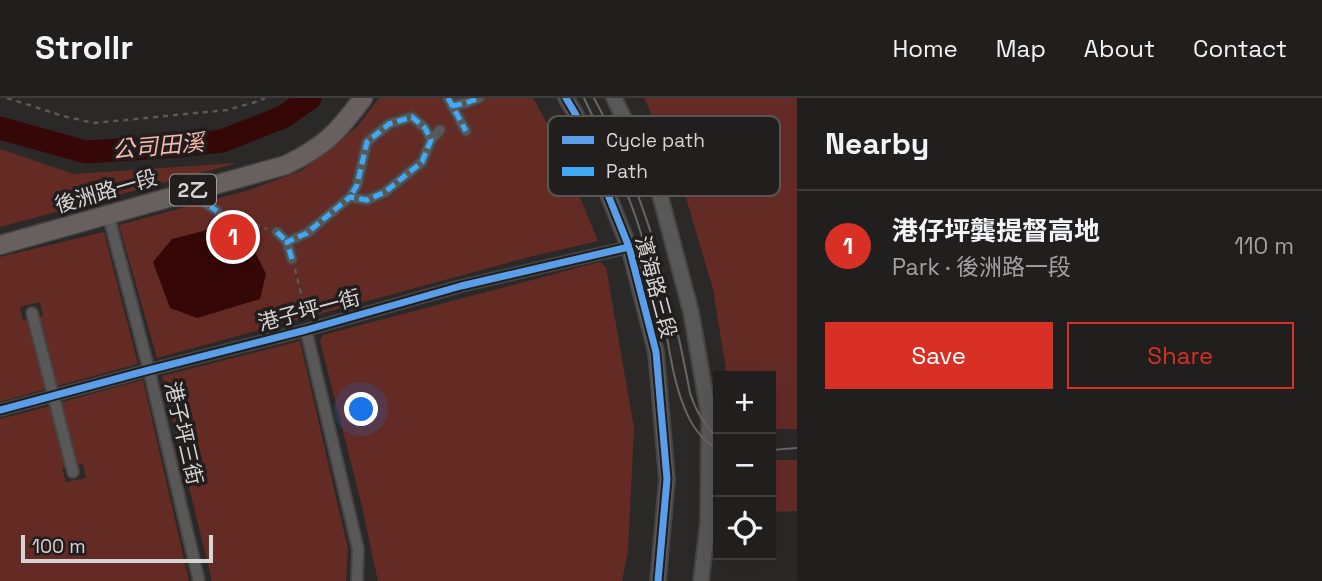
<!DOCTYPE html>
<html lang="en">
<head>
<meta charset="utf-8">
<style>
  body { margin:0; font-family:"Space Grotesk","Noto Sans TC",sans-serif; background:#282727; color:#f1f3f6 }
  .controls { position:absolute; right:21px; bottom:21px; display:grid; overflow:hidden; border-radius:0px; box-shadow:0 7px 28px #0002 }
  .controls button { width:63px; height:63px; display:grid; place-items:center; padding:0; border:0; border-bottom:2px solid #3d3d3c; background:#201f1e; color:#f1f3f6; font:35px sans-serif }
  .scale { position:absolute; left:21px; bottom:18px; width:192px; box-sizing:border-box; padding-left:7px; border:4px solid #d7d4d4; border-top:0; font-size:19px; line-height:24px; white-space:nowrap; color:#d7d4d4; -webkit-text-stroke:5px #221e1e; paint-order:stroke }
  .you { position:absolute; left:362px; top:312px; width:24px; height:24px; margin:-18px; border:5px solid #fff; border-radius:50%; background:#1a73e8; box-shadow:0 0 0 10px #1a73e833 }
  .badge { display:grid; place-items:center; width:46px; height:46px; border-radius:50%; background:#d93025; color:#fff; font-size:23px; font-weight:700 }
  .pin { position:absolute; translate:-50% -50%; border:4px solid #fff; box-shadow:0 2px 7px #0006 }
  .list { margin:0; padding:0; list-style:none }
  h2 { display:flex; justify-content:space-between; align-items:center; height:91px; margin:0; padding:0 28px; font-size:30px }
  h2 small { font-size:23px; font-weight:400; color:#a2a2a4 }
  .list li { display:grid; grid-template-columns:46px 1fr auto; gap:21px; align-items:center; box-sizing:border-box; height:112px; padding:0 28px; border-top:2px solid #3d3d3c }
  .list b { display:block; font-size:26px; white-space:nowrap }
  .list p { margin:0; font-size:23px; white-space:nowrap; color:#a2a2a4 }
  .list em { font-size:23px; font-style:normal; color:#a2a2a4 }
  .actions { display:flex; gap:14px; padding:21px 28px }
  .actions a { flex:1; padding:16px 0; border:2px solid #d93025; border-radius:0px; text-align:center; font-size:24px; color:#d93025 }
  .actions .main { background:#d93025; color:#fff }
  .icon { flex:none; width:38px; height:38px; fill:none; stroke:currentColor; stroke-width:2; stroke-linecap:round; stroke-linejoin:round }
  .map { position:relative; flex:none; width:797px; height:483px; overflow:hidden }
  header { display:flex; align-items:center; gap:42px; box-sizing:border-box; height:98px; padding:0 35px; background:#201f1e; border-bottom:2px solid #3d3d3c }
  header strong { font-size:33px }
  nav { display:flex; gap:38px; margin-inline-start:auto; font-size:24px }
  main { display:flex }
  aside { flex:1; background:#201f1e }
  .map>svg:first-child { display:block }
  .green { fill:#642b25 }
  .water { fill:#350807 }
  .lines { fill:none; stroke-linecap:round; stroke-linejoin:round }
  .river { stroke:#350807; stroke-width:23 }
  .pedestrian-casing { stroke:#474444; stroke-width:12 }
  .minor-casing { stroke:#474444; stroke-width:14 }
  .tertiary-casing { stroke:#474444; stroke-width:18 }
  .primary-casing { stroke:#474444; stroke-width:21 }
  .path { stroke:#5b5958; stroke-width:2.5; stroke-dasharray:5 5; stroke-linecap:butt }
  .pedestrian { stroke:#595858; stroke-width:9 }
  .minor { stroke:#595858; stroke-width:10 }
  .tertiary { stroke:#595858; stroke-width:14 }
  .primary { stroke:#68605e; stroke-width:18 }
  .tram { stroke:#676565; stroke-width:2 }
  .quiet { stroke:#3fa9f5; stroke-width:5; stroke-dasharray:10 5; stroke-linecap:butt }
  .cycleway-casing { stroke:#221e1e; stroke-width:11 }
  .cycleway { stroke:#5a9eea; stroke-width:7 }
  .labels { text-anchor:middle; dominant-baseline:central; stroke-width:7; stroke-linejoin:round; paint-order:stroke }
  .shield { fill:#221e1e; stroke:#a19d9d; stroke-width:2 }
  .shield-label { font-size:19px; font-weight:bold; fill:#d7d4d4 }
  .street-label { font-size:21px; fill:#d7d4d4; stroke:#221e1e }
  .water-label { font-size:23px; font-style:italic; fill:#f9b9af; stroke:#221e1e }
  .key { fill:#221e1e; stroke:#585555; stroke-width:2 }
  .key-label { font-size:19px; fill:#d7d4d4 }
</style>
</head>
<body>
<header>
<strong>Strollr</strong>
<nav><a>Home</a><a>Map</a><a>About</a><a>Contact</a></nav>
</header>
<main>
<div class="map">
<svg width="797" height="483" viewBox="0 0 797 483">
  <rect width="100%" height="100%" fill="#2b2928"/>
  <g class="green">
    <path d="M379,0H533L555,40L598,143L529,159L157,260L119,127L249,92L301,73L357,29Z"/>
    <path d="M644,0H797V331H771V278H727L713,191L678,73Z"/>
    <path d="M0,51L74,76L237,65L0,129Z"/>
    <path d="M104,134L138,266L57,288L39,219L43,218L40,204L20,209L23,223L28,222L46,291L0,304V159Z"/>
    <path d="M600,164L606,169L634,330L628,453L622,483H378L361,404L320,243L323,237Z"/>
    <path d="M300,243L348,451L346,483H212L162,278Z"/>
    <path d="M143,282L189,483H0V321L50,308L66,369L62,370L66,384L86,380L83,366L77,367L62,304Z"/>
    <path d="M771,362H797V413L771,414Z"/>
  </g>
  <path class="water" d="M226,127L248,140L266,176L260,201L197,220L170,210L153,164L172,141Z"/>
  <g class="lines">
    <path class="river" d="M0,30L86,54L179,48L222,43L283,19L310,0"/>
    <g class="pedestrian-casing">
      <g id="pedestrian">
        <path d="M448,0L466,33"/>
        <path d="M452,8L466,5L479,0"/>
        <path d="M431,42L440,32"/>
        <path d="M198,100L217,113"/>
        <path d="M277,134L287,144"/>
        <path d="M292,161L287,144L307,135L350,99L367,102L385,94L422,64L431,42L425,30L412,19L389,26L367,44L357,87L350,99"/>
      </g>
    </g>
    <g class="minor-casing">
      <g id="minor">
        <path d="M108,116L149,272L199,483"/>
        <path d="M32,215L73,374"/>
        <path d="M306,232L358,451L357,483"/>
        <path d="M0,312L149,272L306,232L461,188L629,149"/>
      </g>
    </g>
    <g class="tertiary-casing">
      <g id="tertiary">
        <path d="M566,0L576,17L629,149L656,254L667,381L658,483"/>
        <path d="M614,0L659,93L691,214L709,318L708,424L701,483"/>
      </g>
    </g>
    <g class="primary-casing">
      <path id="primary" d="M0,147L286,67C325,48 338,34 363,0"/>
    </g>
    <g class="path">
      <path d="M7,0L63,18L94,25L227,12L259,3L265,0"/>
      <path d="M227,116L267,131"/>
      <path d="M295,171L307,219"/>
    </g>
    <use href="#pedestrian" class="pedestrian"/>
    <use href="#minor" class="minor"/>
    <use href="#tertiary" class="tertiary"/>
    <use href="#primary" class="primary"/>
    <g class="tram">
      <path d="M584,0C603,40 623,81 637,123C645,147 652,172 658,196C668,233 670,276 685,311C691,327 703,344 718,351"/>
      <path d="M594,0C645,95 670,189 690,295C695,311 705,328 718,340"/>
      <path d="M771,352L797,350"/>
    </g>
    <g class="quiet">
      <path d="M448,0L466,33"/>
      <path d="M452,8L466,5L479,0"/>
      <path d="M198,100L217,113"/>
      <path d="M277,134L287,144"/>
      <path d="M292,161L287,144L307,135L350,99L367,102L385,94L422,64L431,42L425,30L412,19L389,26L367,44L357,87L350,99"/>
    </g>
    <g class="cycleway-casing">
      <g id="cycleway">
        <path d="M566,0L576,17L629,149L656,254L667,381L658,483"/>
        <path d="M0,312L149,272L306,232L461,188L629,149"/>
      </g>
    </g>
    <use href="#cycleway" class="cycleway"/>
  </g>
  <g class="labels">
    <rect class="shield" x="170" y="76.5" width="46" height="31" rx="5"/>
    <g class="shield-label">
      <text x="193" y="92">2乙</text>
    </g>
    <g class="street-label">
      <text transform="translate(106 93) rotate(-16)">後洲路一段</text>
      <text transform="translate(656 189) rotate(75)">濱海路三段</text>
      <text transform="translate(309 212) rotate(-15)">港子坪一街</text>
      <text transform="translate(184 335) rotate(77)">港子坪三街</text>
    </g>
    <g class="water-label">
      <text transform="translate(158 48) rotate(-5)">公司田溪</text>
    </g>
  </g>
  <rect x="548" y="18" width="232" height="80" rx="10" class="key"/>
  <rect x="562" y="38" width="32" height="8" fill="#5a9eea"/>
  <rect x="562" y="69" width="32" height="9" fill="#3fa9f5"/>
  <g class="key-label">
    <text x="606" y="49">Cycle path</text>
    <text x="606" y="80">Path</text>
  </g>
</svg>
<div class="controls">
<button>+</button>
<button>−</button>
<button><svg class="icon" aria-label="locate" viewBox="0 0 24 24"><circle cx="12" cy="12" r="6"/><path d="M12 2v4M12 18v4M2 12h4M18 12h4"/></svg></button>
</div>
<div class="scale">100 m</div>
<div class="you"></div>
<div class="pin badge" style="left:233px;top:139px">1</div>
</div>
<aside>
<h2>Nearby<small></small></h2>
<ul class="list">
<li><span class="badge">1</span><div><b>港仔坪龔提督高地</b><p>Park · 後洲路一段</p></div><em>110 m</em></li>
</ul>
<div class="actions"><a class="main">Save</a><a>Share</a></div>
</aside>
</main>
</body>
</html>
